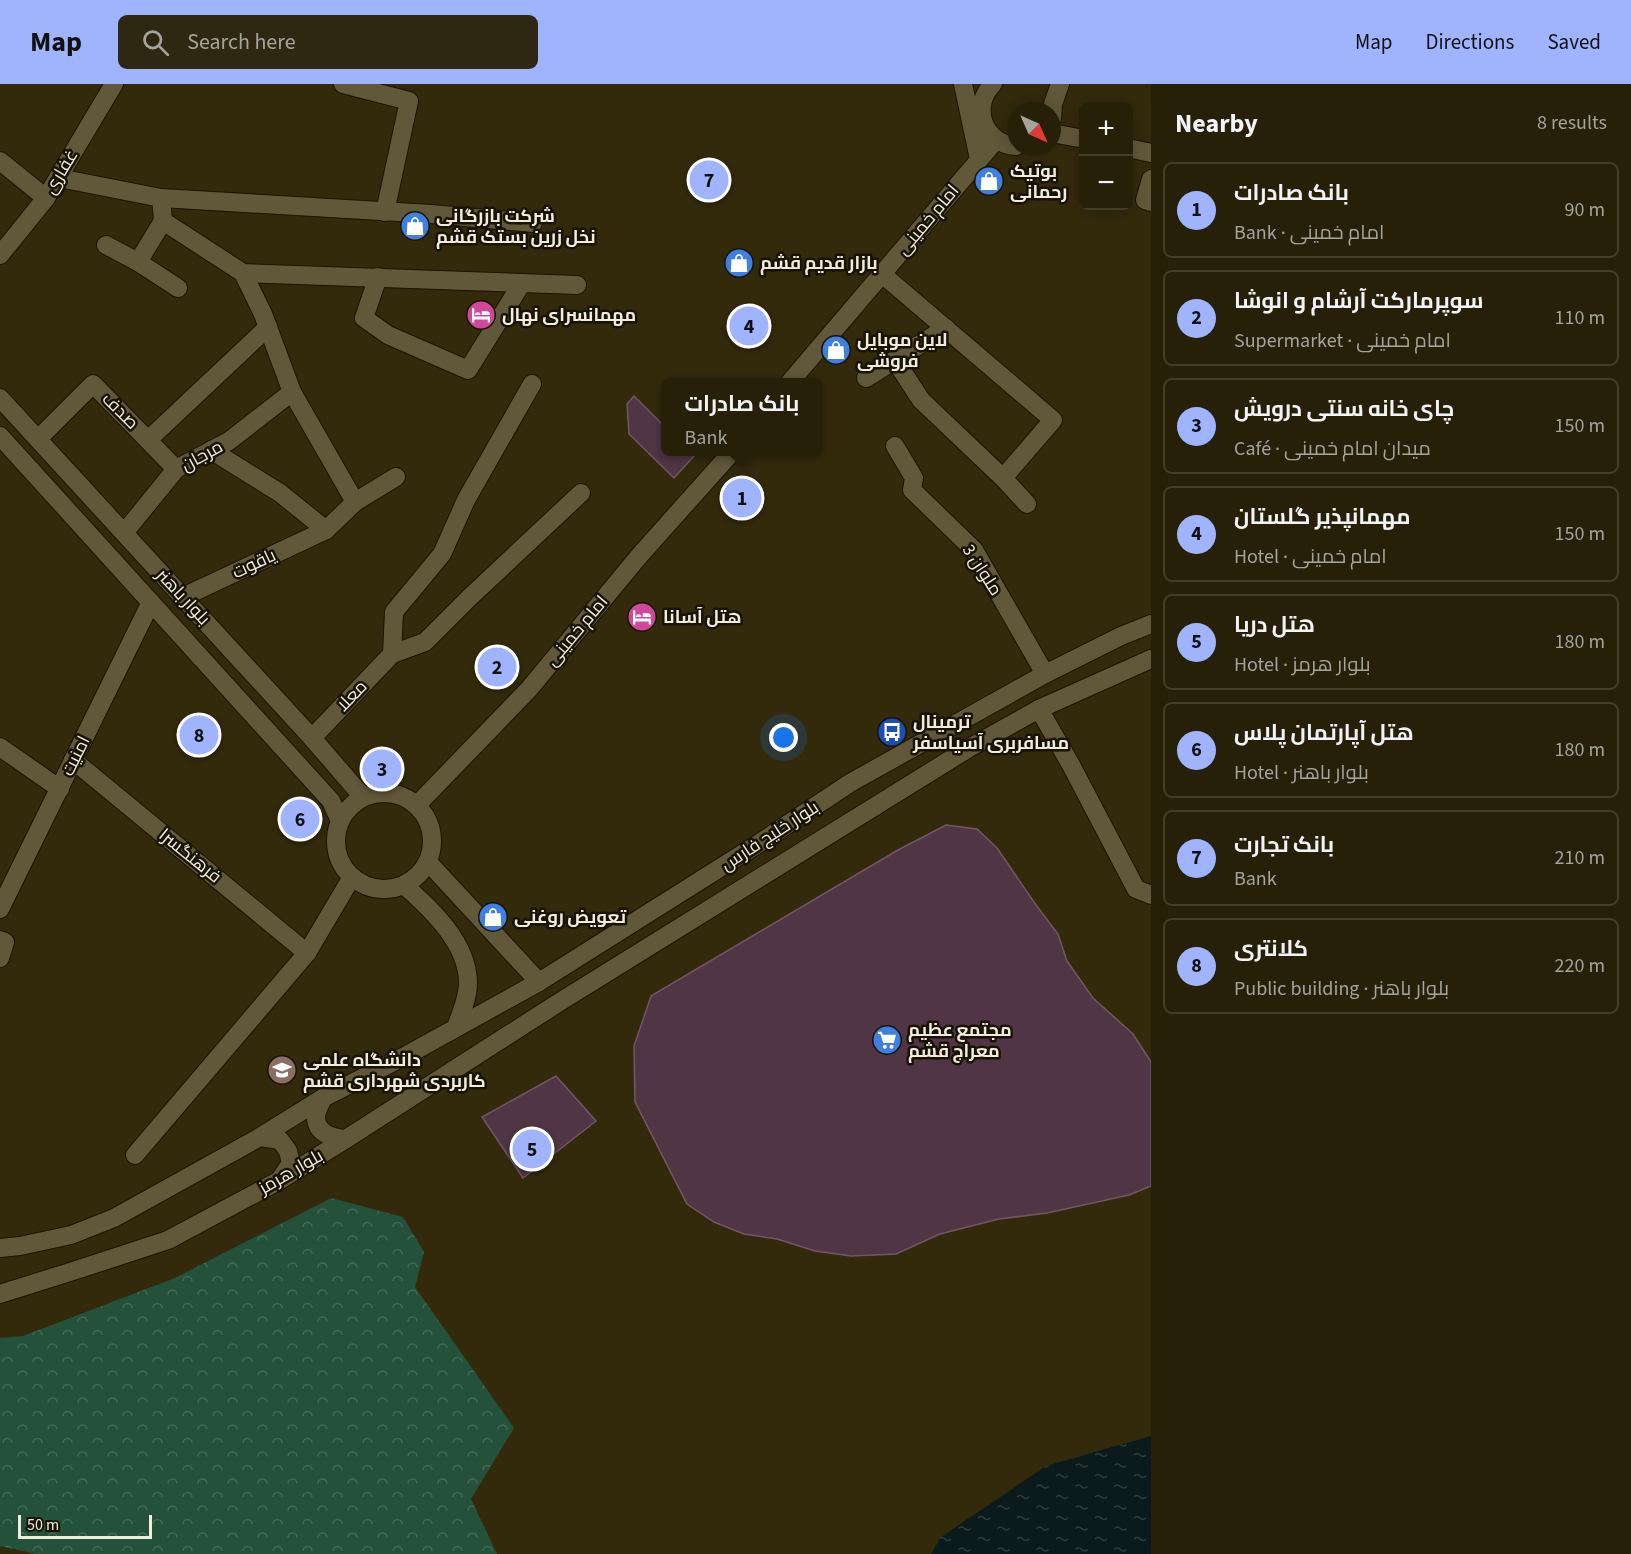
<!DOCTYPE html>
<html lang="en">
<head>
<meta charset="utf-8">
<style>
  body { margin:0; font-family:"Source Sans 3",Cairo,sans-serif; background:#2e2812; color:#f1f3f6 }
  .controls { position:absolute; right:18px; top:18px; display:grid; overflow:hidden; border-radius:9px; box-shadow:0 3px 15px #0003 }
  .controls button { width:54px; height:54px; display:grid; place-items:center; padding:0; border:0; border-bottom:2px solid #423e2a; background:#262009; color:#f1f3f6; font:30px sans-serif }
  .compass { position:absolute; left:1007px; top:18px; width:54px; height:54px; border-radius:50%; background:#262009; box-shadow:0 3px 15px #0003; rotate:135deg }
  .scale { position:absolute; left:18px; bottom:15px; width:134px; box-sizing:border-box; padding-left:6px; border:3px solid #f1ecdb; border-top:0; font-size:16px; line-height:21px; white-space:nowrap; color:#f1ecdb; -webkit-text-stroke:4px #171307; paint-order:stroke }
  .you { position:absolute; left:784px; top:654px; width:21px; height:21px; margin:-15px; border:4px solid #fff; border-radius:50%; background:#1a73e8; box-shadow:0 0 0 9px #1a73e833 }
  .badge { display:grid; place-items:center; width:39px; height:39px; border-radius:50%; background:#a0b3fd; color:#111; font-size:20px; font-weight:700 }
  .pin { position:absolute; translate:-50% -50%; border:3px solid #fff; box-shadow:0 2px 6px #0006 }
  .popup { position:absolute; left:661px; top:294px; width:162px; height:78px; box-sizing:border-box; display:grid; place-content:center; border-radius:9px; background:#262009; filter:drop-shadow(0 2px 4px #0005); font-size:20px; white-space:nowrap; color:#a4a39c }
  .popup b { font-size:22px; color:#f1f3f6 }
  .popup::after { content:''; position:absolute; left:50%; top:100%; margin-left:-12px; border:12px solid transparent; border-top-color:#262009 }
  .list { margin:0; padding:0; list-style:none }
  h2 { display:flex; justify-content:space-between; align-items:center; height:78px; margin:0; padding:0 24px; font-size:26px }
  h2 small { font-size:20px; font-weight:400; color:#a4a39c }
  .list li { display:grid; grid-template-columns:39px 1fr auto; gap:18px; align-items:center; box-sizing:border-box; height:96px; margin:0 12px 12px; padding:0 12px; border:2px solid #423e2a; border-radius:9px }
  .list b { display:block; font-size:22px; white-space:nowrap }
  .list p { margin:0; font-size:20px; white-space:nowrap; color:#a4a39c }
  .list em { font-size:20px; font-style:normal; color:#a4a39c }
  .icon { flex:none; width:33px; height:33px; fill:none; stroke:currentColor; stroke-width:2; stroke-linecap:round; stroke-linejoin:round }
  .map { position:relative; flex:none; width:1151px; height:1470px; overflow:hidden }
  header { display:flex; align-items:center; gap:36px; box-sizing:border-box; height:84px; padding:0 30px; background:#a0b3fd; color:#111 }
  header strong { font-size:28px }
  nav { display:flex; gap:33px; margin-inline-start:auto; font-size:21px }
  .search { width:420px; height:54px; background:#2e2812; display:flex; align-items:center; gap:15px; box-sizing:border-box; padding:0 21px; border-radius:9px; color:#a4a39c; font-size:22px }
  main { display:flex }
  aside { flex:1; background:#262009 }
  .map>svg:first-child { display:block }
  .forest { fill:url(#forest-crowns) }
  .water { fill:url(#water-ripples) }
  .building { fill:#503545; stroke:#735567; stroke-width:1.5 }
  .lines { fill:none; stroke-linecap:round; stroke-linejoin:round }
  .street-casing { stroke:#1b1200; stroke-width:20 }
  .secondary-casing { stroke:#1b1200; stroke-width:20 }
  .street { stroke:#61583a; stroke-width:18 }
  .secondary { stroke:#61583a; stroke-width:18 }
  .labels { text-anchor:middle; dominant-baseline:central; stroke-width:5; stroke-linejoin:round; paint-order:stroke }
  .poi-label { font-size:18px; font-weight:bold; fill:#f1ecdb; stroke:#171307; text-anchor:start }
  .street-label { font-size:18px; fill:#f1ecdb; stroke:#171307 }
</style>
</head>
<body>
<header>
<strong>Map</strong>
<div class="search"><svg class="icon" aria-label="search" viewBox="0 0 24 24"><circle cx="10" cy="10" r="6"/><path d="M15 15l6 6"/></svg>Search here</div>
<nav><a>Map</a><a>Directions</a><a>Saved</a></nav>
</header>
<main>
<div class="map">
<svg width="1151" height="1470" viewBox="0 0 1151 1470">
  <defs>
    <pattern id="forest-crowns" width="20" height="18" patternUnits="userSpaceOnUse" patternTransform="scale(1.5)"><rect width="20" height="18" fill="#235139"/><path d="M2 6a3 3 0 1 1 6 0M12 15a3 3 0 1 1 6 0" fill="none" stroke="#436a55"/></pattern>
    <pattern id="water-ripples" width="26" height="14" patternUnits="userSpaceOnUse" patternTransform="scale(1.5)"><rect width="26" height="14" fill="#0b1b1b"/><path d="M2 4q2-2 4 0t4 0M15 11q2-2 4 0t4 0" fill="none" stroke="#2f3c3c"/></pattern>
  </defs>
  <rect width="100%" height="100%" fill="#332a0c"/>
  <path class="forest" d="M331,1114L403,1133L424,1168L415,1203L514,1344L471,1415L497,1470H36L0,1462V1254L23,1252L175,1194Z"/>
  <path class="water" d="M1151,1352V1470H931L941,1453L1046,1382Z"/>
  <g class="building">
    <path d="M634,312L666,344V368H689L694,372L674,394L629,350L627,320Z"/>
    <path d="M946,741L977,745L997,764L1036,821L1058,850L1067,877L1093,914L1133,950L1151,978V1102L1129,1111L1047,1129L999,1135L940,1150L896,1170L851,1172L815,1167L777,1155L744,1150L714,1138L687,1120L635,1018L634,962L651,912L898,766Z"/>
    <path d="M556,992L596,1037L523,1094L482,1033Z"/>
  </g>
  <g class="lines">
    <g class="street-casing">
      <g id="street">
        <path d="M343,0L409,17L385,128"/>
        <path d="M1052,49L1084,55"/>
        <path d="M1128,64L1151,69"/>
        <path d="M0,77L46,114"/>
        <path d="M59,94L161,114L431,130L533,139"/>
        <path d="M1151,95L1145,116L1151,118"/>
        <path d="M161,114L163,137L243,189L577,201"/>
        <path d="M106,161L138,178L178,204"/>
        <path d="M138,178L163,137"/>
        <path d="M243,189L263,230L292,308L355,418"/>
        <path d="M882,190L1053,336L1003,394"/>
        <path d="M378,193L364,234L388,251L468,286L522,199"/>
        <path d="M895,276L921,316L1003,394L1027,420"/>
        <path d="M866,294L946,244"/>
        <path d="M38,355L93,300L176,385"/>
        <path d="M148,356L268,243"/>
        <path d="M895,362L914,394L912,406L974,466L1045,590"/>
        <path d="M211,366L280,409L326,446"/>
        <path d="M124,449L176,385L229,357L292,308"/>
        <path d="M183,513L326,446L355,418L396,393"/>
        <path d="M392,570L394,528L442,470L466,416L532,300"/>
        <path d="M1039,625L1071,681L1136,805L1151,811"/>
        <path d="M312,654L392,570L425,558L469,514L581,409"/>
        <path d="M0,663L60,705"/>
        <path d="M73,676L307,869"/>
        <path d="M0,825L151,518"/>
        <path d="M0,856L5,858L0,874"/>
        <path d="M135,1071L307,869L352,793"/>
      </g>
    </g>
    <g class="secondary-casing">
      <g id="secondary">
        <path d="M963,0L979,75"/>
        <path d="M993,0C970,23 984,60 1016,62"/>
        <path d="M1052,35L1053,20L1060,0"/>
        <path d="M0,171L46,114L114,0"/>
        <path d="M790,298L996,56"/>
        <path d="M0,314L312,654L363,713"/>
        <path d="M0,352L331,717L340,737"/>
        <circle cx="384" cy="757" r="48"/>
        <path d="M417,721L529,605L640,471L732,368"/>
        <path d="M428,778L539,898L761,758L850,699L1045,590L1121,552L1151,540"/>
        <path d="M404,801C431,825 468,859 468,899C468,914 461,929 456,943"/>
        <path d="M323,1014C321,1019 316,1027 316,1033C316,1050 333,1054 346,1055"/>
        <path d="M260,1053L280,1056L288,1067L291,1079L281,1094"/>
        <path d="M0,1164L20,1162L71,1151L114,1134L260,1053L323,1014L407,971L539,898"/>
        <path d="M0,1210L70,1188L168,1156L280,1096L346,1055L558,919L969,664L1039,625L1151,575"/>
      </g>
    </g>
    <use href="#street" class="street"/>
    <use href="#secondary" class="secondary"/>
  </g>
  <defs>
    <g id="shop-disc" transform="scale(1.5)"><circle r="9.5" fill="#3f7fe0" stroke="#171307"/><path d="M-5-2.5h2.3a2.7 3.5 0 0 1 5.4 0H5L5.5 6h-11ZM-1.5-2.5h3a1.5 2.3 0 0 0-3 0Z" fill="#fff"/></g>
    <g id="hotel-disc" transform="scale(1.5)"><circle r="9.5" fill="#d1479c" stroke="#171307"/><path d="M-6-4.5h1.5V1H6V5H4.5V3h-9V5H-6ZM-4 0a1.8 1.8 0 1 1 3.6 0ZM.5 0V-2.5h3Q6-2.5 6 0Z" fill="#fff"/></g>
    <g id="bus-disc" transform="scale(1.5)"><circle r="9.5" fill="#1a4fb4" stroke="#171307"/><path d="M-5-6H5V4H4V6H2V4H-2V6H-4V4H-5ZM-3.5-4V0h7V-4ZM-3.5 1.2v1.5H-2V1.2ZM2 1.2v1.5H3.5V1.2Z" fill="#fff"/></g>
    <g id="supermarket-disc" transform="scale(1.5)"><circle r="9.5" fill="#3f7fe0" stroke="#171307"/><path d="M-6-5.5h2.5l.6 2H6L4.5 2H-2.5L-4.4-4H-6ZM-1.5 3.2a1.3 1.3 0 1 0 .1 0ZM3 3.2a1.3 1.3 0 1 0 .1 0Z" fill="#fff"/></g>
    <g id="university-disc" transform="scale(1.5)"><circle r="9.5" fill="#8d6e63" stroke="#171307"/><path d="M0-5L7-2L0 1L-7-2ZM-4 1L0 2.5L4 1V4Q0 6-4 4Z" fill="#fff"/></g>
  </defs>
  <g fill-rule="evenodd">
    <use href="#shop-disc" x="989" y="97"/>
    <use href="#shop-disc" x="415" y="142"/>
    <use href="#shop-disc" x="739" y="179"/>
    <use href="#hotel-disc" x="481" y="231"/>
    <use href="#shop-disc" x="836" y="266"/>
    <use href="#hotel-disc" x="642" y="533"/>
    <use href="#bus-disc" x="892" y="648"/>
    <use href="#shop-disc" x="493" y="833"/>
    <use href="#supermarket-disc" x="887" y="956"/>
    <use href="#university-disc" x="282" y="986"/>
  </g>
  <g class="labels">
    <g class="poi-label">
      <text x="1010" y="87">بوتیک<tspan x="1010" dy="21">رحمانی</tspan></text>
      <text x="436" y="132">شرکت بازرگانی<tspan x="436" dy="21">نخل زرین بستک قشم</tspan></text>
      <text x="760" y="179">بازار قدیم قشم</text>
      <text x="502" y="231">مهمانسرای نهال</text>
      <text x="857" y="256">لاین موبایل<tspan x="857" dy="21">فروشی</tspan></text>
      <text x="663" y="533">هتل آسانا</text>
      <text x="913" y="638">ترمینال<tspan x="913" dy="21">مسافربری آسیاسفر</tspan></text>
      <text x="514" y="833">تعویض روغنی</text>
      <text x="908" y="946">مجتمع عظیم<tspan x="908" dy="21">معراج قشم</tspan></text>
      <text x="303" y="976">دانشگاه علمی<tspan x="303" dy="21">کاربردی شهرداری قشم</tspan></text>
    </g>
    <g class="street-label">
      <text transform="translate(61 88) rotate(-59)">غفاری</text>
      <text transform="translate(928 136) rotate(-50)">امام خمینی</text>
      <text transform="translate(120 327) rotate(45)">صدف</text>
      <text transform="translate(202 372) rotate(-29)">مرجان</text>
      <text transform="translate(254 480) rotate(-25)">یاقوت</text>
      <text transform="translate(982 486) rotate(57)">ملوان 3</text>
      <text transform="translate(183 513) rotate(47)">بلوار باهنر</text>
      <text transform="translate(577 547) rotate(-50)">امام خمینی</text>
      <text transform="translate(352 612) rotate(-46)">معلا</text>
      <text transform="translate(76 672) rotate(-64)">امنیت</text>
      <text transform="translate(770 752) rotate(-33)">بلوار خلیج فارس</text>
      <text transform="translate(190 772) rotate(39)">فرهنگسرا</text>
      <text transform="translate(291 1088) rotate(-30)">بلوار هرمز</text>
    </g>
  </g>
</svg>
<div class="controls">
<button>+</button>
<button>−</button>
</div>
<svg class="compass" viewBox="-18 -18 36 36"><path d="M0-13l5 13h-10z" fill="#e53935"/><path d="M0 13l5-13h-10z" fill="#a4a39c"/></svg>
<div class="scale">50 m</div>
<div class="you"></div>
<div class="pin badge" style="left:742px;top:414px">1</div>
<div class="popup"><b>بانک صادرات</b>Bank</div>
<div class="pin badge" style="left:497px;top:583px">2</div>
<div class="pin badge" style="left:382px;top:685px">3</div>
<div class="pin badge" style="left:749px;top:242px">4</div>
<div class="pin badge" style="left:532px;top:1065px">5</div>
<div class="pin badge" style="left:300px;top:735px">6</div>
<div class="pin badge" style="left:709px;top:96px">7</div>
<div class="pin badge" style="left:199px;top:651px">8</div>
</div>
<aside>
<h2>Nearby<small>8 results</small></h2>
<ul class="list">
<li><span class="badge">1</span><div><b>بانک صادرات</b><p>Bank · امام خمینی</p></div><em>90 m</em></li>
<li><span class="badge">2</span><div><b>سوپرمارکت آرشام و انوشا</b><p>Supermarket · امام خمینی</p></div><em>110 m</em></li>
<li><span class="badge">3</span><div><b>چای خانه سنتی درویش</b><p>Café · میدان امام خمینی</p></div><em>150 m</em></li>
<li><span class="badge">4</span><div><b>مهمانپذیر گلستان</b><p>Hotel · امام خمینی</p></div><em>150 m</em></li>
<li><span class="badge">5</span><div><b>هتل دریا</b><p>Hotel · بلوار هرمز</p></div><em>180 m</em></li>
<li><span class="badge">6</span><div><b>هتل آپارتمان پلاس</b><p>Hotel · بلوار باهنر</p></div><em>180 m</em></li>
<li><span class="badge">7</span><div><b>بانک تجارت</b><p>Bank</p></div><em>210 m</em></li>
<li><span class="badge">8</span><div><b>کلانتری</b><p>Public building · بلوار باهنر</p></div><em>220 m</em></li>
</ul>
</aside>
</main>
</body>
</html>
